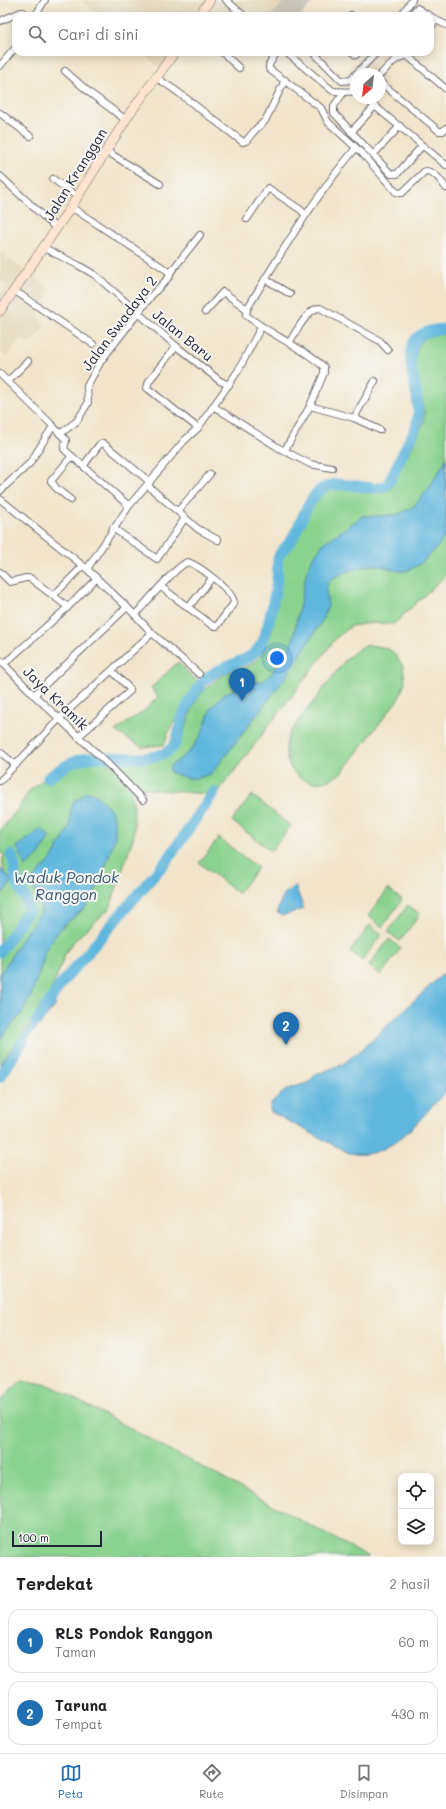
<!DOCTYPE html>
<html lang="id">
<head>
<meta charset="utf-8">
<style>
  body { margin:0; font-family:Mali,sans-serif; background:#f2f2f2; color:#202124 }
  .controls { position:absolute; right:12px; bottom:12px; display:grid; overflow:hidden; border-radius:8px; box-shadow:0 2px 10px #0003 }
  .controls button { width:36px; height:36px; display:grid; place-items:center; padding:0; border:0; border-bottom:1px solid #e0e0e0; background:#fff; color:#202124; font:20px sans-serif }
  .compass { position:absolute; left:350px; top:68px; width:36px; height:36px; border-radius:50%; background:#fff; box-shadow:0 2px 10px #0003; rotate:208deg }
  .scale { position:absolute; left:12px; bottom:10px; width:90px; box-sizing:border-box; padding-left:4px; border:2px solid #22223b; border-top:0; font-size:11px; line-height:14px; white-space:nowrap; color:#22223b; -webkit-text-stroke:3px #f6f6f2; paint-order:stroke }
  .you { position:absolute; left:277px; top:658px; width:14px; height:14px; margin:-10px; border:3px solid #fff; border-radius:50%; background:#1a73e8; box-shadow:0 0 0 6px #1a73e833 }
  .badge { display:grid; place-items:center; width:26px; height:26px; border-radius:50%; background:#1f6fb2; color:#fff; font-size:13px; font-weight:700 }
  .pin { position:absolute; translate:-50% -33px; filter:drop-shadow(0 1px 2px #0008) }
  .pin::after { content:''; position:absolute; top:21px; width:14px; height:12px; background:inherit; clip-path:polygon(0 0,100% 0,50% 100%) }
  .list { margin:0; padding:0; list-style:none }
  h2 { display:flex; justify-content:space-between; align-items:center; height:52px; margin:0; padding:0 16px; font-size:17px }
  h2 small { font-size:13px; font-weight:400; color:#757577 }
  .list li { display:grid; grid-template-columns:26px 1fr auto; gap:12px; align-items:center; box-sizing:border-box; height:64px; margin:0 8px 8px; padding:0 8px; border:1px solid #e0e0e0; border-radius:12px }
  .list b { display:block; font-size:15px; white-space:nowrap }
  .list p { margin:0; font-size:13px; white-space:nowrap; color:#757577 }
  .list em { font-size:13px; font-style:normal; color:#757577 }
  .icon { flex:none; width:22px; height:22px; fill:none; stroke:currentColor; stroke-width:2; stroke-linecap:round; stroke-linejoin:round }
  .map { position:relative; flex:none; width:446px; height:1557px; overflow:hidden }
  .search { position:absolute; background:#fff; box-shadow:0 2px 10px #0003; left:12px; right:12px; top:12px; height:44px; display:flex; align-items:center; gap:10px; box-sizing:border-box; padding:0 14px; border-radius:12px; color:#757577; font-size:15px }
  .sheet { height:196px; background:#fff }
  nav { display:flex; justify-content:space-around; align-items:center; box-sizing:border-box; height:56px; border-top:1px solid #e0e0e0; background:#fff; font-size:11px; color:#757577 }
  nav a { display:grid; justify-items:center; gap:2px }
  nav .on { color:#1f6fb2 }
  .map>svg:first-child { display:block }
  .built { fill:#e3d6b7 }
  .industrial { fill:#c8c4b8 }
  .green { fill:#8ad38f; stroke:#567a65 }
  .water { fill:#61b7de; stroke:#426c8c }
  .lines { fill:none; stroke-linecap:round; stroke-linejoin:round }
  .river { stroke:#61b7de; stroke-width:11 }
  .minor-casing { stroke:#6a666d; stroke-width:8 }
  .secondary-casing { stroke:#6a666d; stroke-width:10 }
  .minor { stroke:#fff; stroke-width:6 }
  .secondary { stroke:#fde4d1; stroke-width:9 }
  .labels { text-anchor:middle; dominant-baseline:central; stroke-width:4; stroke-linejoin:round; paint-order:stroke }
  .street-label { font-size:14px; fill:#22223b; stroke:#f6f6f2 }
  .water-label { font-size:15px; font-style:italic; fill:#385674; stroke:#f6f6f2 }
</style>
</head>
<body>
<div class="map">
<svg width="446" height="1557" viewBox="0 0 446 1557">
  <rect width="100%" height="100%" fill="#f6f6f2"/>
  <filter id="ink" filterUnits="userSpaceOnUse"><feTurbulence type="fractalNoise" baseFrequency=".025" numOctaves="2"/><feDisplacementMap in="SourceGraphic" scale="8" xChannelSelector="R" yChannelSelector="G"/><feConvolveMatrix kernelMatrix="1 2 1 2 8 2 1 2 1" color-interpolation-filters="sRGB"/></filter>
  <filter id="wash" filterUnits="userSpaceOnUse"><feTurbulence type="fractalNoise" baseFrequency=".012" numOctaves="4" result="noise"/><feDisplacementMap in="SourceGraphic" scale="16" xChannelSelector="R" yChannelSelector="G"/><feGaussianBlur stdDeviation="0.9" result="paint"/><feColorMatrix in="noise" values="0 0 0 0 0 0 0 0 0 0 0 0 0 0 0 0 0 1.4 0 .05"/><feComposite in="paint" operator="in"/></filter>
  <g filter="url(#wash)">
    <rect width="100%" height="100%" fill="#f1e4ca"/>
    <g class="built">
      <path d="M81,0H285L271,16H99Z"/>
      <path d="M141,52H173L160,68Z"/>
      <path d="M0,252L52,290L38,315L45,326L30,344L21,339L6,357L0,351V293L6,285L0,280Z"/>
    </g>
    <path class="industrial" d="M285,0H315L300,16H271Z"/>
    <g class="green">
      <path d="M436,334L446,335V575L394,624L371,623L351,626L336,638L216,795L139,788L130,795L134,804V835L110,908L75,940L66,952L51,991L43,1007L0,1064V896L12,882C4,873 0,866 4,855L0,851V831L17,810L30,790L47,777L51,781L67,768L88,760L161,758C189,745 184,713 202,693C208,687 216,679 223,675C240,667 253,669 264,650C274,633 277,582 281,560L283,554L294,540L317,497L326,490L336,488H362L377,492L384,491L390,485C397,472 422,433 424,420C427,395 397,341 436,334Z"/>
      <path d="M369,645L386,648L393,652L403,666L405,682L399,698L342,772C311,799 273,769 290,732L347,658L360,648Z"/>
      <path d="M178,662L199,683L170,729L164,745L142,747L115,731L144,711L158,697L151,688Z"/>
      <path d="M252,795L291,826L271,851L232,821Z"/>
      <path d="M219,838L258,868L238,893L199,863Z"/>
      <path d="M388,889L402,900L382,927L368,916Z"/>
      <path d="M408,905L420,914L400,941L388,932Z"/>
      <path d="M370,925L382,934L362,961L350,951Z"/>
      <path d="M389,939L401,948L381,975L369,966Z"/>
      <path d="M22,1380L49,1385L369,1557H0V1401Z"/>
    </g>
    <g class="water">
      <path d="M446,459V534C440,546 418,571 403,571C393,572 383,564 373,565C360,567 340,573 329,580L326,591L328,606L322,621L286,677L212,773C194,781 188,779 170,772V766L179,760L191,750L202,733L211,708L223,695L243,684L263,681L273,672L287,655L293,639L306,574L313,557L324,543L363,516H383L399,514L414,506L430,487Z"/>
      <path d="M87,792L94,793L111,810L114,818L115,830V838L99,885L86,907L64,925L52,940L45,951L43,961L31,996L23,1012L0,1039V975L20,941L41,912V903L30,882L51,860L67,832L70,825V814L75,799H80L82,795Z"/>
      <path d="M41,829L50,837L39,855L26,867L17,847Z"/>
      <path d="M0,868L12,882L0,896Z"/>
      <path d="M295,886L304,909L281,916L277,912L283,895Z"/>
      <path d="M446,971V1091C422,1116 390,1163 349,1153L271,1112L270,1109L271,1104L282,1093L291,1088L309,1082L315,1075L343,1064L363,1048Z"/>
      <path d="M51,1001L56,1005L0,1072V1064Z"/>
    </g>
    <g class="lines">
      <g class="river">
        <path d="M48,778C60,769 73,760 88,758C111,754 156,766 173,747C179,740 179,727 182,719C186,706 195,692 203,682C222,661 249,667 262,643C267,635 276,590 277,579C278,572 277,564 278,558C280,551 287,546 291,541C300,526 304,509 315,495C334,470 373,498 388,484C395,471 401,457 408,443C411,437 416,430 417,423C426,388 382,330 446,329"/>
        <path d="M0,952L28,911C29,899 19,891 16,879C13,870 17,865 11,855"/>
        <path d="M36,1022L61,984L168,859L214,792"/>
        <path d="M0,1077L23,1041"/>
      </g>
    </g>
  </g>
  <g filter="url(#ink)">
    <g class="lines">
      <g class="minor-casing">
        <g id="minor">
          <path d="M226,0L244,16"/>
          <path d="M35,16L45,0"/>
          <path d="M350,16L351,15"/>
          <path d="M401,16L412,0"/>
          <path d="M409,16L417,8L430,16"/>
          <path d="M430,16L436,20L430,28"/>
          <path d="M436,20L446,25"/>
          <path d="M0,21L21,12H23L26,16"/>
          <path d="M222,52L239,68"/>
          <path d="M277,52L269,65V69L321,108L328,122L363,154L396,192L402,193L425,171C435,171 441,181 446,188"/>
          <path d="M313,52L342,81L351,80L356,74"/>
          <path d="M352,52L356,55"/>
          <path d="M403,52L446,89"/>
          <path d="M288,54L333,91L356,92"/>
          <path d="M0,66L16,47"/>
          <path d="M65,71L90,93L126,120"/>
          <path d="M356,74L377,52"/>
          <path d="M380,75C389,66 395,57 408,55L411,52"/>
          <path d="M157,78L175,90L243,142L246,141L256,129L265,121L285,80"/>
          <path d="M380,82L439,131H443L446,128"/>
          <path d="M344,92L334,106V113L391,174H397L422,146"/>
          <path d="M365,98L446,165"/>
          <path d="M0,113L30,136"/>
          <path d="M351,132L375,106"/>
          <path d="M106,151L160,184"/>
          <path d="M373,155L400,126"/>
          <path d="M0,176L57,229"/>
          <path d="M53,179L78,197"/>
          <path d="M247,219L268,188L301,210L305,215"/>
          <path d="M44,248L78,265L95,275L176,346L220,381L229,385"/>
          <path d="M170,273L200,235"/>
          <path d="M265,279L290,294"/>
          <path d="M15,291L93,344"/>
          <path d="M205,312L223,292L247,309"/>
          <path d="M289,343C295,334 308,307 320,308L380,341L388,350"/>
          <path d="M176,346L149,381L147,388L198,428"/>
          <path d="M0,374L50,423L66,440L64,449L66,451L129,506"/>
          <path d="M8,381L28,361"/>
          <path d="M213,406L279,448L310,464L332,468"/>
          <path d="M310,406L324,373V367C301,346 270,335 246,315L247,309C280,254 314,198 355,149"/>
          <path d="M354,418L375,381"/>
          <path d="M60,434L77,421L88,403L87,386L101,361L152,295L170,276V273L165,269L71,207"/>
          <path d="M285,450L310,406L354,418L380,430"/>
          <path d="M84,465L99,445L103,443L150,482"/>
          <path d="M147,485L198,529L218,540"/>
          <path d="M0,491L30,463L53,426"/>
          <path d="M0,499L87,569"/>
          <path d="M71,500L56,488L51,481L72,456"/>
          <path d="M178,511L210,474"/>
          <path d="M113,528L157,559L185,518"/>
          <path d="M0,572L10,582L26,578H30L68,607"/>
          <path d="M54,595L83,566"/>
          <path d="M127,607L135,615C144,605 178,564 188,562C199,566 234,591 234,603L217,626H213L161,587"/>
          <path d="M188,608L212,578"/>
          <path d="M135,615L152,633L199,674"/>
          <path d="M0,660L34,695L111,767L143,800"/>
          <path d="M4,664L68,607L97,578"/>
          <path d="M34,695L127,607L87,569L129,506L184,441L198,428L238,371L261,327"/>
          <path d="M78,737L130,691V689L112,671"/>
          <path d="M0,752L16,765"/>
          <path d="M0,781L60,718L152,633"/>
        </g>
      </g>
      <g class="secondary-casing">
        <g id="secondary">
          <path d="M199,16L210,0"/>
          <path d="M0,311L71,207L130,113L175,52"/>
        </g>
      </g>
      <use href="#minor" class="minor"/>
      <use href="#secondary" class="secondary"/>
    </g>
  </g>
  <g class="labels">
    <g class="street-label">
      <text transform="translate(75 174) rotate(-58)">Jalan Kranggan</text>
      <text transform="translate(119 323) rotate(-53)">Jalan Swadaya 2</text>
      <text transform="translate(183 335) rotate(39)">Jalan Baru</text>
      <text transform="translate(56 698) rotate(44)">Jaya Kramik</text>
    </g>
    <g class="water-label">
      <text x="66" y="877">Waduk Pondok<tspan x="66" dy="17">Ranggon</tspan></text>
    </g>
  </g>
</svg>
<div class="controls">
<button><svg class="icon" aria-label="locate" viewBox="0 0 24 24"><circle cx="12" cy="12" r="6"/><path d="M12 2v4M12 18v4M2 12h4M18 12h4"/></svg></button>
<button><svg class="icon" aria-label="layers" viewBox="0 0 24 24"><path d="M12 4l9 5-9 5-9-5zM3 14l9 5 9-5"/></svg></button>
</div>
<svg class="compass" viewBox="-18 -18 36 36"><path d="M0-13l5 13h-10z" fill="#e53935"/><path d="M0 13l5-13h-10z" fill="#757577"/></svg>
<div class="scale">100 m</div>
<div class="you"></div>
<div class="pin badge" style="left:242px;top:701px">1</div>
<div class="pin badge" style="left:286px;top:1045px">2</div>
<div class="search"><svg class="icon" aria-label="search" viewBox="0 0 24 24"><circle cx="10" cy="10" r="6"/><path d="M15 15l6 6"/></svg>Cari di sini</div>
</div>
<section class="sheet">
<h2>Terdekat<small>2 hasil</small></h2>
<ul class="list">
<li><span class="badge">1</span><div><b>RLS Pondok Ranggon</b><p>Taman</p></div><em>60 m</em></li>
<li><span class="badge">2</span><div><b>Taruna</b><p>Tempat</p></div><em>430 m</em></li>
</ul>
</section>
<nav>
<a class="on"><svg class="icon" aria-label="map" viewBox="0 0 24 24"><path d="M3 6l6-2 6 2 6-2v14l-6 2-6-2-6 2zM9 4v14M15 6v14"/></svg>Peta</a>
<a><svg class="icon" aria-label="directions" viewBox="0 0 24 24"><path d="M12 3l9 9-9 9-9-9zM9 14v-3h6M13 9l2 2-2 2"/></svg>Rute</a>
<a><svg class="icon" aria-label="saved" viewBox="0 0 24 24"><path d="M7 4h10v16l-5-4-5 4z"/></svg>Disimpan</a>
</nav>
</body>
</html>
